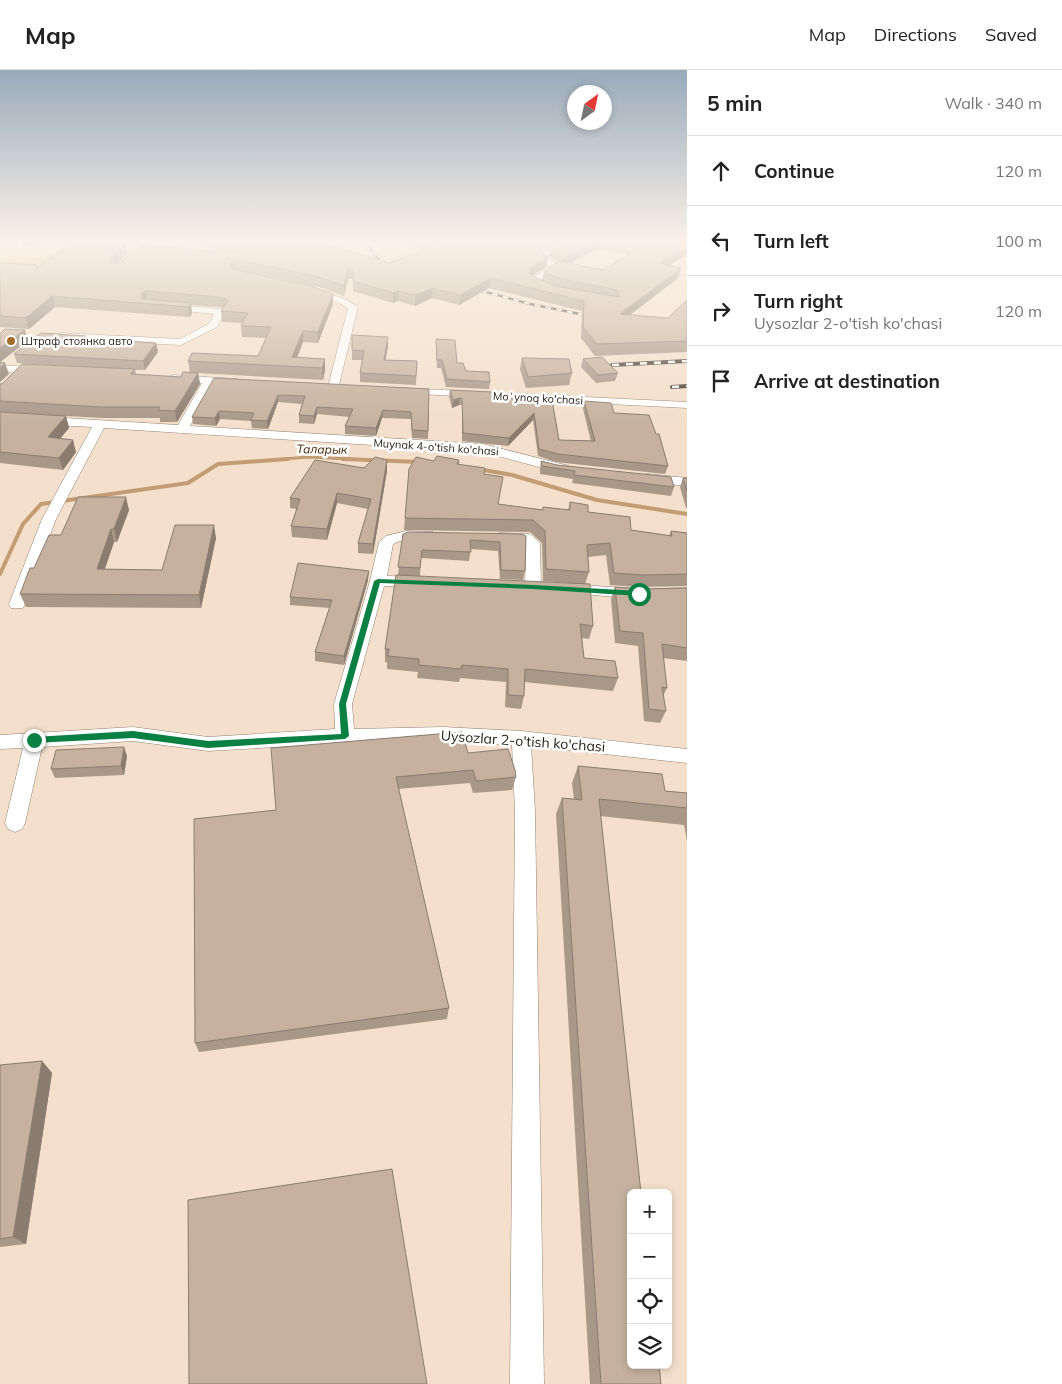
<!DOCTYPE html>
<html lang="en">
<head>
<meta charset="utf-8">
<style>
  body { margin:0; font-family:Mulish,sans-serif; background:#f2f2f2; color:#222 }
  .controls { position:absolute; right:15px; bottom:15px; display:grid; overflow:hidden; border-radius:8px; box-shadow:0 2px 8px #0003 }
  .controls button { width:45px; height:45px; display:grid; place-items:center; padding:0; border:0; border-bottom:1px solid #e0e0e0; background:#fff; color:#222; font:25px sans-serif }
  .compass { position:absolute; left:567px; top:15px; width:45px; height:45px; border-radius:50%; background:#fff; box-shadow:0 2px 8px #0003; rotate:33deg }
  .stop { position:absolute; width:15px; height:15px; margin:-11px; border:4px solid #0b8043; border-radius:50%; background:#fff }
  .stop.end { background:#0b8043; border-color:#fff; box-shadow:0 1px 5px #0008 }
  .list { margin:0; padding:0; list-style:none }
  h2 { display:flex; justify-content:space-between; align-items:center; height:65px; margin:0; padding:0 20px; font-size:21px }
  h2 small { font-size:16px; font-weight:400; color:#767676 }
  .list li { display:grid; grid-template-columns:32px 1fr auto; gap:15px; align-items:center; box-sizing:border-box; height:70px; padding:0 20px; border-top:1px solid #e0e0e0 }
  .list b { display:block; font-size:19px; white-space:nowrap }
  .list p { margin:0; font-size:16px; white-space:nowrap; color:#767676 }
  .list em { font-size:16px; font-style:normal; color:#767676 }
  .icon { flex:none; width:28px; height:28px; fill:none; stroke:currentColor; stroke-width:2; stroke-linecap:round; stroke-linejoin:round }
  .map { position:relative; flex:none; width:687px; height:1314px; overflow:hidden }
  header { display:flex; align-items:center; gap:30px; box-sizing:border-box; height:70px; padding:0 25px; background:#fff; border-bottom:1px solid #e0e0e0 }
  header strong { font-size:24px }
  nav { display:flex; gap:28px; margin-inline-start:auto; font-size:18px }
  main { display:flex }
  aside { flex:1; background:#fff }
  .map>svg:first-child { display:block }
  .green { fill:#edc49c }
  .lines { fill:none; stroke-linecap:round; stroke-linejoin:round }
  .stream-far1 { stroke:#c39c74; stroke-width:3 }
  .stream { stroke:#c39c74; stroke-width:4 }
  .minor-casing { stroke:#93816f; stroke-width:1 }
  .minor { fill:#fff; fill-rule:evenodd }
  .rail-far1-casing { stroke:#493f36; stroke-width:2.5 }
  .rail-casing { stroke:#493f36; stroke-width:4 }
  .rail-far1 { stroke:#fff; stroke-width:2; stroke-dasharray:5.5; stroke-linecap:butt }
  .rail { stroke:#fff; stroke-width:2.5; stroke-dasharray:7; stroke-linecap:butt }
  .wall { fill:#a99888; fill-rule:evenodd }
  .shaded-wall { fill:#8a7c6f }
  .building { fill:#c5b19e; stroke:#8a7c6f }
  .route { fill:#0b8043 }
  .poi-dot { fill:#a36a28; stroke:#fff; stroke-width:2 }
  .labels { text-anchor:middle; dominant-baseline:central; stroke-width:5; stroke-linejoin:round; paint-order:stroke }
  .far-poi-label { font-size:11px; fill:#211a13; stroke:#fff; text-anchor:start }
  .far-street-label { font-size:11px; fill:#211a13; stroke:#fff }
  .far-water-label { font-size:12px; font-style:italic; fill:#422605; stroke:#fff }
  .street-label { font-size:14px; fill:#211a13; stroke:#fff }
</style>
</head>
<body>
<header>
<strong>Map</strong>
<nav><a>Map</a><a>Directions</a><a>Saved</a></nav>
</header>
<main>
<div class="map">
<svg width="687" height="1314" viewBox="0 0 687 1314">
  <rect width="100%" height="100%" fill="#f3dfcb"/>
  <path class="green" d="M7,186L56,189L48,197L1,194Z"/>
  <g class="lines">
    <path class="stream-far1" d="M272,390L308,387L371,390"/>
    <g class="stream">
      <path d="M343,389L420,392"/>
      <path d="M478,399L512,405L597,430L687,444"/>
      <path d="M0,504L23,454L41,434L188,413L218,394L288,389"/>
    </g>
    <g class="minor-casing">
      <g id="minor">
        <path d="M154,171H164L146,180L132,192H126V188L140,176Z"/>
        <path d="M566,171H576L548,186L559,197L537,213L550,218V222L532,218L528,212L529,210L550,197L539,188V184Z"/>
        <path d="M310,218L345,229L358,237L338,319L334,320L328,317L348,238L339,233L307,223V219Z"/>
        <path d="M167,234L220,239L225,242L217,257L181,275L62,269L57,266L62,263L180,269L210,253L214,244L164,239V235Z"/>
        <path d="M0,295L41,298L46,301L41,304L0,301Z"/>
        <path d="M173,305L238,309L244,312L238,315L213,314L190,356L483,374L569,396L570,399L564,403L554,401L483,382L104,358L56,449L25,534L23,538H11L9,534L42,449L92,357L0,352V344L178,355L202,313L169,310L168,308Z"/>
        <path d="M403,318L687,332V338L399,323L397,321L399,319Z"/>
        <path d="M648,404L687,408V416L643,411L641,408L643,405Z"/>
        <path d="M406,461L433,462L435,465L433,468C419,471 406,467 393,474L387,506L421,507L426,509L429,512L426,515L421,517L384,516L352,634L354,659L443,657L521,661L687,679V693L531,676L535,741L544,1314H510L515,741L512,675L443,671L345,673L208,681L133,671L42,677L25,753L22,759L15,762L8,759L5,753L23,678L0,679V665L133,657L208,667L335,659L334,634L370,511L379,472L386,466Z"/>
        <path d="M501,463L530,464L540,473L541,517L539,520H527L525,517L526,474L522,471L496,470L494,467L496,464Z"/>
        <path d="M566,514L639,519L687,518V528L639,529L560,522L558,519L560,516Z"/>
      </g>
    </g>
    <use href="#minor" class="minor"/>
    <g class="rail-far1-casing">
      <g id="rail-far1">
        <path d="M369,171C370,188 385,193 399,198"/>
        <path d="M471,218L530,234L595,247"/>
      </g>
    </g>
    <g class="rail-casing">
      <g id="rail">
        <path d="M612,295L687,291"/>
        <path d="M672,317L687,316"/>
      </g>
    </g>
    <use href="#rail-far1" class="rail-far1"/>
    <use href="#rail" class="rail"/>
  </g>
  <g class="wall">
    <path d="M62,171H125L120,176L128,183L117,194L224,182L188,171H316L389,193L424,180L408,176V171H562L539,181L548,187L546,197L532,206L542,210L544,202L557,192L549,186L551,177L563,171H687V184L669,195L681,198L678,208L630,245L668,248L687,230V282L595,286L581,268L582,241L489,218L459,235L432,228L415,236L398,231L393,233L353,221V209H348L344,226L319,217L282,209L249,202L333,224V234L318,273L303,272L297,288L325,289V300L323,310L198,303L200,314L177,352H160V348H103L66,346L69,358L60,369L76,382L63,400L0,393V314L66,296L17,293L14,284L86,266V268L156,273L158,282L145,300H135L136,304L181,307L190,302L188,291L258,286L266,268L242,267L241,256L243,253L222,252L221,241L223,238L220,237L191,235L192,244L189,247L55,237L29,259L0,257V193L37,195L38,198L70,173L62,174ZM599,178L629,185L603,200L571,193Z"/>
    <path d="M352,265L388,276L385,290L417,291L416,315L360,312V303L363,290H352Z"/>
    <path d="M436,269L457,293L466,301L490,312L489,319L446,317L441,298H437L436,277Z"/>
    <path d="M522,288L572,303L569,315L526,318L520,299Z"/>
    <path d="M583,289L618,303L615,311L596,313L581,297Z"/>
    <path d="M214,308L429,319L428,369L412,368L411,349L382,348L376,366L345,364V356L350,347L317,344L314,354L299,353V345L302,334L278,332L268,359L252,358L251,351L220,349L216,356L193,354L192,347Z"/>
    <path d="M450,320L501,328L552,330L559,370L591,371L583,339L584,331L614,343L656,364L668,396L665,404L556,392L538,386L533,350L508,376L462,371V335H459L452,338L449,327Z"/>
    <path d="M387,390V401L373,484L358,483V473L368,439L337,433L327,470L292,467L291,456L297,439L290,438V428L364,398Z"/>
    <path d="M459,390V395L484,404L498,434L543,440H568L570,432L588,442L631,460L669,466L671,461L687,463V516L639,517L610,515L606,485L588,487L589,502L585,514L543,511L542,473L530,462L404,460L409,399L434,391Z"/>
    <path d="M541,391L557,395L674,417L671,426L572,413L573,409L540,404V399Z"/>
    <path d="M683,408H687V438H686L680,417Z"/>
    <path d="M129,440L117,472H114L105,499L162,500L216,468L201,538L26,537L20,524L61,465Z"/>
    <path d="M403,464H522L525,501L523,510L500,509L498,481L471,479L469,491L421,488L420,506L593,556L589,569L582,568L584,588L618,608L613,621L524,612V626L521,639L505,637L506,612L460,608L459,612L417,608L418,602L387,599V592H385V579L398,505Z"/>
    <path d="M368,510L344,595L315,591V582L330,538L290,535V527Z"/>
    <path d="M615,517L643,519L687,518V591L663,588L667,618L663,626L666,641L660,653L644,651L638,576L615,573L611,529Z"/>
    <path d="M468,683L516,707L512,720L473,723L470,713L398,719L449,938L447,949L199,982L195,973L276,740Z"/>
    <path d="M127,686L124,705L55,708L51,699Z"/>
    <path d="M578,696L665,721L687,723V771L684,755L600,746L661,1314H590L556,744L562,728L574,729L572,713Z"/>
    <path d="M42,991L52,1003L26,1174L0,1177V995Z"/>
  </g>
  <g class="shaded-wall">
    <path d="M22,171H40V175L23,177Z"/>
    <path d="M62,171H86V172L62,174Z"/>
    <path d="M114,171H125L108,189L106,180Z"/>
    <path d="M542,171H562L538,181L540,172Z"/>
    <path d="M598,171H601L599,178L560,199L562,189Z"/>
    <path d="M126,174L128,183L112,198L113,203L110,188Z"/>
    <path d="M687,176V184L657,203L660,193Z"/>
    <path d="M548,187L546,197L528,208L530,198Z"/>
    <path d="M235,190L236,200L231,204L230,194Z"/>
    <path d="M681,198L678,208L618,254L620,244Z"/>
    <path d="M348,199V209L344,226V216Z"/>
    <path d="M491,208L489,218L459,235L460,225Z"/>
    <path d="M433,218L432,228L415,236V225Z"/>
    <path d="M146,221L148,231L143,234L141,224Z"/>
    <path d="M399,221L398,231L393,233V223Z"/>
    <path d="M333,224V234L318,273V262Z"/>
    <path d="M52,226L55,237L29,259L26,248Z"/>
    <path d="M191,233L192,244L189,247L188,237Z"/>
    <path d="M25,260L28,271L0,292V278Z"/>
    <path d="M303,261V272L293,297L292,287Z"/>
    <path d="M388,267V276L384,299V290Z"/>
    <path d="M156,273L158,282L145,300L143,291Z"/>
    <path d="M325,289V300L323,310L322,298Z"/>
    <path d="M5,293L9,304L0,312V298Z"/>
    <path d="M198,303L200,314L177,352L175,341Z"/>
    <path d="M278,325V332L268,359L267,351Z"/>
    <path d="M460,328L459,335L452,338L453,330Z"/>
    <path d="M317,337V344L314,354V346Z"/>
    <path d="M383,340L382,348L376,366V358Z"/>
    <path d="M219,341L220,349L216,356L215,348Z"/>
    <path d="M534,343L533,350L508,376L509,368Z"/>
    <path d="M66,346L69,358L51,379L48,367Z"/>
    <path d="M73,370L76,382L63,400L59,388Z"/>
    <path d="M387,390V401L373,484V474Z"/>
    <path d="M337,423V433L327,470V459Z"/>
    <path d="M126,427L129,440L117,472L114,459Z"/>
    <path d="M214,455L216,468L201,538L199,525Z"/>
    <path d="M111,459L114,472L100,512L97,499Z"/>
    <path d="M369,501L368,510L344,595V586Z"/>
    <path d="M124,677L127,686L124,705L121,696Z"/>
    <path d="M42,991L52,1003L26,1174L13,1167Z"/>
  </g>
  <g class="building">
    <path d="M73,171H114L106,180L126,174L110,188L111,193L118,194L142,175L236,183L237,177L217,171H315L389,193L439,174L427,171H542L540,172L539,181L548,187L530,198L529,204L555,216L619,227L618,220L562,209L544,202L559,191L603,200L641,177L610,171H687V176L660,193L681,198L620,244L668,248L687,230V271L597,274L583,257L584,231L491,208L460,225L433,218L415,225L399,221L393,223L353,211V199H348L344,216L319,207L282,199L235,190L230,194L232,199L311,216L333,224L318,262L303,261L292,287L325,289L322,298L188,291L192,283L258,286L271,257L241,256L248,243L221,241L228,230L219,227L146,221L141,224L143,229L191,233L188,237L52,226L26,248L0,246V193L37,195V200L40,195Z"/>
    <path d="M563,171H598L562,189V186L551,177Z"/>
    <path d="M5,259L25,260L0,278V264Z"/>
    <path d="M41,263L86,266L84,268L156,273L143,291L14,284Z"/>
    <path d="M352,265L388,267L384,290L417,291L416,306L360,303L364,281L352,280Z"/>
    <path d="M436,269L455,270L457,293H463L466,301L489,302L490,312L447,309L442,290H437Z"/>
    <path d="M602,287L618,303L598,305L583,289Z"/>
    <path d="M522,288L569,289L572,303L528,307Z"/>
    <path d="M0,292L5,293L0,298Z"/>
    <path d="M22,294L135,299L131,304L181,307L183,302L198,303L175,341L158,340L160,337H100L0,331V314H2Z"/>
    <path d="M214,308L429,319L428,361L412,360L411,342L383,340L376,358L345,356L353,339L317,337L314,346L299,345L305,326L278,325L267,351L251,350L254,343L219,341L215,348L192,347Z"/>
    <path d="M450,320L491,322L501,324V328L552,330L559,370L595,371L584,331L611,333L614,343L649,345L656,364H659L668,396L558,384L539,379L534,343L509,368L463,363L462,328H460L453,330Z"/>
    <path d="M0,342L66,346L48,367L73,370L59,388L0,382Z"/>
    <path d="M437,386L459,390L457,394L485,398L484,404L503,407L498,434L543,440V437L570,440V432L588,435V442L630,447L631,460L672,466L671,461L687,463V504L643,505L614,503L610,473L587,475L589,502L546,499L545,461L533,450L405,448L409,399L416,387L434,391Z"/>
    <path d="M375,387L387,390L373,474L358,473L371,429L337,423L327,459L291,456L300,429L290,428L315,390L364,398Z"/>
    <path d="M541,391L557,395L671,407L674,417L574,405L575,401L542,396Z"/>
    <path d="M683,408H687V421Z"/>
    <path d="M78,427H126L114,459H111L97,499L162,500L175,455H214L199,525L20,524L30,498H34L49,465H61Z"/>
    <path d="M408,462L522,464L526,466L525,501L501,500L500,472L470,470L471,482L422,480L420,498L398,497L403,464Z"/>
    <path d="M298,493L369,501L344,586L315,582L332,530L290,527Z"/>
    <path d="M396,505L590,514L593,556L580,554L584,588L615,591L618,608L525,599L524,626L508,625V599L462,595L461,599L419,595V589L388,586L389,579H385Z"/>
    <path d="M615,517L643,519L687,518V578L662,574L667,618L662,617L666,641L649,639L643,563L620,561Z"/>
    <path d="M462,662L468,683L508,679L515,700L516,707L476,711L473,700L396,707L449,938L195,973L194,749L276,740L271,678Z"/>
    <path d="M124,677L121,696L51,699L56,680Z"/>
    <path d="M578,696L662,704L665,721L687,723V738L599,729L641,1123H631V1295H659L661,1314H601L562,728L582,730Z"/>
    <path d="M42,991L13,1167L0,1169V995Z"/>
    <path d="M392,1099L427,1314H189L188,1130Z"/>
  </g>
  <linearGradient id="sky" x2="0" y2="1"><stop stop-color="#99aaba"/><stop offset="0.48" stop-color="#faf1e8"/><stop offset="1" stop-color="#faf1e8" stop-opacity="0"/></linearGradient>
  <rect width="687" height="355" fill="url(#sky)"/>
  <path class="route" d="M378,509L533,515L639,521L642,524L639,526L533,519L380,513L346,634L349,666L345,669L208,678L133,668L34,673L30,670L34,667L133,661L208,671L341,664L339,634L374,511Z"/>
  <circle class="poi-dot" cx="11" cy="271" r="5"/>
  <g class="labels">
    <g class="far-poi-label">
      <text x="21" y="271">Штраф стоянка авто</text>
    </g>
    <g class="far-street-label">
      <text transform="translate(538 328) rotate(3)">Moʻynoq ko'chasi</text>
      <text transform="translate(436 377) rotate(4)">Muynak 4-o'tish ko'chasi</text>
    </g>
    <g class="far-water-label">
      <text transform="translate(322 379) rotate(1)">Таларык</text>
    </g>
    <g class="street-label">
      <text transform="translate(523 671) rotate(4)">Uysozlar 2-o'tish ko'chasi</text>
    </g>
  </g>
</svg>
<div class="controls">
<button>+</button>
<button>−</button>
<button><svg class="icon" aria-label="locate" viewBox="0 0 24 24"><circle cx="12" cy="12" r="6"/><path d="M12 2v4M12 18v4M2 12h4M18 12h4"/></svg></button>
<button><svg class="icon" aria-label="layers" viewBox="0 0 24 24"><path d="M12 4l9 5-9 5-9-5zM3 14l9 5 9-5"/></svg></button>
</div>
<svg class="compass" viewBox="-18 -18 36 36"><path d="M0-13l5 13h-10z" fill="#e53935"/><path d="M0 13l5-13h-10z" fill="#767676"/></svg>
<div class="stop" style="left:639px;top:524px"></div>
<div class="stop end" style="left:34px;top:670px"></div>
</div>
<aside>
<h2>5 min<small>Walk · 340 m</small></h2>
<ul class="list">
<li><svg class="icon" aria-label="ahead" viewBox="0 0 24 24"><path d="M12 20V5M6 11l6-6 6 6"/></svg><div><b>Continue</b></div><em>120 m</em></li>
<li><svg class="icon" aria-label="left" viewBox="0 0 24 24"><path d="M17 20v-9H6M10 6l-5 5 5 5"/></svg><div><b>Turn left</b></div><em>100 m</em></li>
<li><svg class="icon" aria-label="right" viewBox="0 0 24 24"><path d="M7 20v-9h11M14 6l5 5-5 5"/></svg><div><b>Turn right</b><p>Uysozlar 2-o'tish ko'chasi</p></div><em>120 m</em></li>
<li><svg class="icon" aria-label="arrive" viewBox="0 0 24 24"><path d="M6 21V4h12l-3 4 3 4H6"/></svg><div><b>Arrive at destination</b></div></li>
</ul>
</aside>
</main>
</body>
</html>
